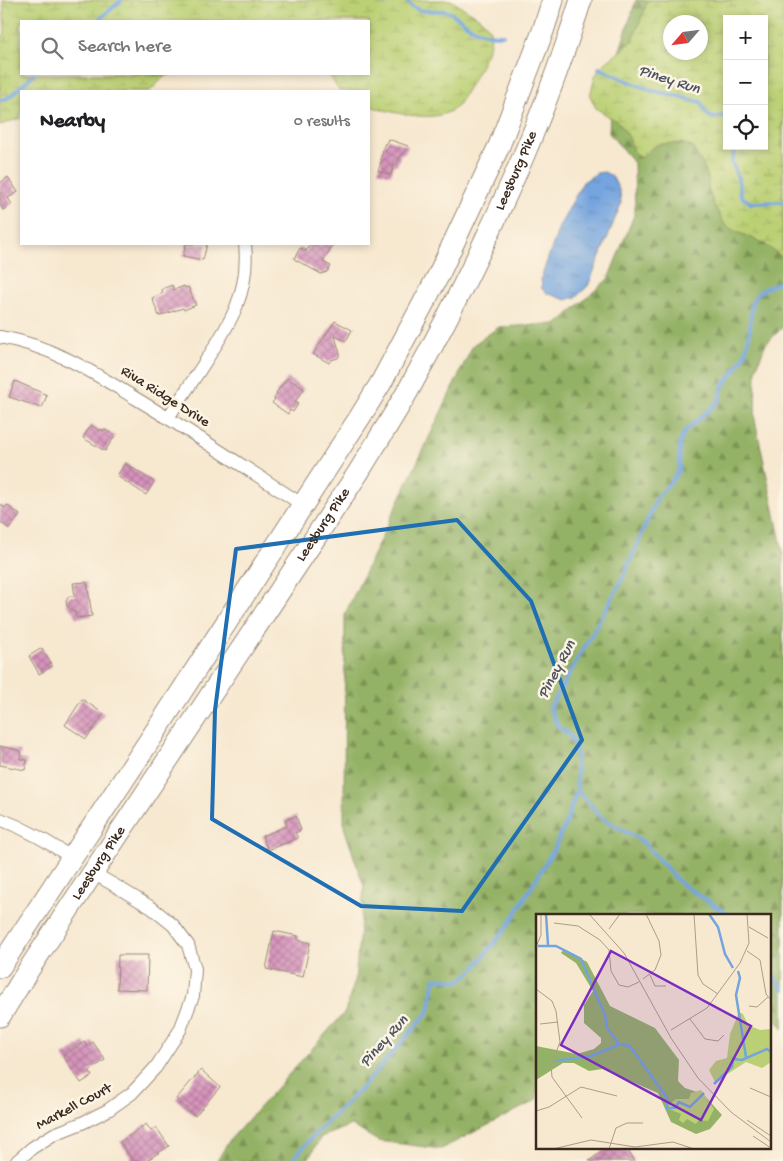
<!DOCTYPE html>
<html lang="en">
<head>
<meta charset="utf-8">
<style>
  body { margin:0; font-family:"Gochi Hand",sans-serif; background:#f6f6f6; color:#202124 }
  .controls { position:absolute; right:15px; top:15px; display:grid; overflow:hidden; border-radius:0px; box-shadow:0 2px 8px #0003 }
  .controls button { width:45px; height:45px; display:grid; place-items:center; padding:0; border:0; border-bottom:1px solid #e0e0e0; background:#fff; color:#202124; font:25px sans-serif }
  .compass { position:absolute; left:663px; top:15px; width:45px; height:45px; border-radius:50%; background:#fff; box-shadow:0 2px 8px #0003; rotate:242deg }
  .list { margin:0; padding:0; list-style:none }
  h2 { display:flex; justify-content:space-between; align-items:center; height:65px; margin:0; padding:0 20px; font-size:21px }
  h2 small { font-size:16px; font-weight:400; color:#757577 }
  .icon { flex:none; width:28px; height:28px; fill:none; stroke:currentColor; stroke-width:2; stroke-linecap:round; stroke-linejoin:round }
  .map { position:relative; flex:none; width:783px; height:1161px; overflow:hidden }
  .search { position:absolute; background:#fff; box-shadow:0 2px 8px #0003; left:20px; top:20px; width:350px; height:55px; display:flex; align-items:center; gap:12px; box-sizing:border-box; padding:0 18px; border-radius:0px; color:#757577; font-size:19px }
  .panel { position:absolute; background:#fff; box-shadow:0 2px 8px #0003; left:20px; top:90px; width:350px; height:155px; border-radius:0px }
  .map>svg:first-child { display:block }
  .forest { fill:url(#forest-firs); stroke:#686e42; fill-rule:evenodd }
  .wetland { fill:url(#wetland-marsh); stroke:#7b7d49; fill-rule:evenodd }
  .water { fill:url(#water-ripples); stroke:#58677e }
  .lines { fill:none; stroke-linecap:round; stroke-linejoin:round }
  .stream { stroke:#74a4de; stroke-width:4 }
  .building { fill:url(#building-cross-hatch) }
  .minor-casing { stroke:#998977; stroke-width:14 }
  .trunk-casing { stroke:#998977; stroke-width:23 }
  .minor { stroke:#fff; stroke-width:12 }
  .trunk { stroke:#fff; stroke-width:21 }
  .marked { fill:none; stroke:#1f6fb2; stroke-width:4; stroke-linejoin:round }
  .labels { text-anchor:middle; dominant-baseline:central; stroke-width:5; stroke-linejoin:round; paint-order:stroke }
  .street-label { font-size:15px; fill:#3b2a1e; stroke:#fcf5e5 }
  .water-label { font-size:16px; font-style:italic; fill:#4f5561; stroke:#fcf5e5 }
  .inset-river { fill:none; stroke:#74a4de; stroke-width:2.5 }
  .inset-road { fill:none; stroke:#ac9c89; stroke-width:1 }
  .view { fill:#7b2cbf; fill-opacity:0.15; stroke:#7b2cbf; stroke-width:2.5 }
  .inset-edge { fill:none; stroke:#3b2a1e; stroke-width:2.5 }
</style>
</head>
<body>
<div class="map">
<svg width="783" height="1161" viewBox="0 0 783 1161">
  <defs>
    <pattern id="forest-firs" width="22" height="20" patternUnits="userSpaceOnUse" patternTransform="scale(1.25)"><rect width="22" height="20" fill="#94b266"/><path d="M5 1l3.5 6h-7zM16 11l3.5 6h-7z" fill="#7a9153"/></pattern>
    <pattern id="wetland-marsh" width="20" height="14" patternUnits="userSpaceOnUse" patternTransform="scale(1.25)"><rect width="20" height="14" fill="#bbd074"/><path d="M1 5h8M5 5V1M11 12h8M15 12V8" fill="none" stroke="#a2b364"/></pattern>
    <pattern id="water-ripples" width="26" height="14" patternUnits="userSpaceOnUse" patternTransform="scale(1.25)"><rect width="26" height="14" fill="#74a4de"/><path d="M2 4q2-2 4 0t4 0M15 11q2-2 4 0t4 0" fill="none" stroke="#6086b3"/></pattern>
    <pattern id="building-cross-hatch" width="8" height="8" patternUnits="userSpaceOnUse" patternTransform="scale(1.25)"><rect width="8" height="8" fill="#d693bc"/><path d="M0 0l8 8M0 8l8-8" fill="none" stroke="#af7898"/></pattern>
  </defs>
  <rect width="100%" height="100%" fill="#fcf5e5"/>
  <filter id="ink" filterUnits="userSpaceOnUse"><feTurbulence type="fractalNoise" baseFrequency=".02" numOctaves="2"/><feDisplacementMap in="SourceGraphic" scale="10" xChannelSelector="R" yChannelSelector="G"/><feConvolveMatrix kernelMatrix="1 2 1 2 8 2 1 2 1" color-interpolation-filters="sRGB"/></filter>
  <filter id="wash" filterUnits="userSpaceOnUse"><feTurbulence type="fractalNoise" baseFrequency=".0096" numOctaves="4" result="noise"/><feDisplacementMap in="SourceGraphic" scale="20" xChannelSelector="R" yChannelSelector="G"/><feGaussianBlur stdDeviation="1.12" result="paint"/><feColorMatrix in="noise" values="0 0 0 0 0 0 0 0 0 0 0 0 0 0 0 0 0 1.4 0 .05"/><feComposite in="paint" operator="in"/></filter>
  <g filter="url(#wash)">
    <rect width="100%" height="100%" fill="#f7e8d0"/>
    <path class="forest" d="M636,0H783V327L765,345L756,369L755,420L783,552V1029L782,1026L769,1014V915H537V1100L441,1149L378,1141L351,1125L321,1137L307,1161H217L229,1141L345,1012L355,980L364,887L344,827L345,614L473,345L499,327L557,324L608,279L635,213L634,163L609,133L612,74ZM727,19H764V146H727ZM670,22H700V52H670Z"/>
    <g class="wetland">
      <path d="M3,0H451C462,9 481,15 488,27C495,37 487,52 482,63C478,73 471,83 465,93C463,97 460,102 457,106C438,126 392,112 369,106V91H340L336,86L329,74H369V21H21V74H172L165,76L150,91H21V118L0,125V38L5,34Z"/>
      <path d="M648,0H780L783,5V258L763,243L735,231L725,225L714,205L708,188V177L702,163L692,147L682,143L659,144L649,150L641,158L633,151L629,137L619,123L596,108L590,96L595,76L603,65L633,41ZM727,19H764V146H727ZM670,22H700V52H670Z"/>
    </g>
    <path class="water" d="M604,172L612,176L620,192L621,204L588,286L576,297L566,300L547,293L542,289L541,278L559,227L583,182L597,173Z"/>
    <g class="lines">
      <g class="stream">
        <path d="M372,0L386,3L391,0"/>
        <path d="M406,0C419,16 428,9 445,11C455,12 466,26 476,30C484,34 494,35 503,35"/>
        <path d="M97,21L122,0"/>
        <path d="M599,68L630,82L653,91L701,102L706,113L712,118L727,115"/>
        <path d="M0,100H4L12,95L34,74"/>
        <path d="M740,146L734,153L732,162L739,181L740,192L743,198L751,203L783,202"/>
        <path d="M577,790L602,818L642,841L680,883L729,915"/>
        <path d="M769,971L783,989"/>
        <path d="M292,1161L311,1138L361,1089L429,1011L435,978L460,981L474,969L510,923L554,849L566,823L577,790L576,751L571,737L557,725L550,708L621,582L658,496L672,481L679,469L680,442L685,431L718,402L723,386L736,369L745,354L749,337L752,303L758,293L768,287L783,281"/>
      </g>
    </g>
    <g id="blocks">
      <g class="building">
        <path d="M388,139L408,146L406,152L401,154L397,165L394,164L391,175L378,171L382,160L380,159L383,152L382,151L385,143L386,144Z"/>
        <path d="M8,177L18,192L8,198L12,204L3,210L0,205V183Z"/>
        <path d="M186,244H207L203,260L183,256Z"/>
        <path d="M310,244H333L323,262L331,266L327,272L321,274L294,259L300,248L306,251Z"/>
        <path d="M172,285L174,290L184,286L185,288L188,287L196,305L184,310L183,308L159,316L152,298L163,293L162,289Z"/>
        <path d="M335,321L352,330L346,341L335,336L340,354L338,358L331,360L329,363L313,354Z"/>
        <path d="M287,378L304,389L295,402L298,404L293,412L290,410L288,414L272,403L275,399L274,398L277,394L276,393Z"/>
        <path d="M15,381L47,395L42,408L9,397Z"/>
        <path d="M91,425L100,431L101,429L103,431L104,429L115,436L105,451L83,438Z"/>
        <path d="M125,463L154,482L146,495L117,476Z"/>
        <path d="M0,504L5,508L7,505L20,515L9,529L0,522Z"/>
        <path d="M87,582L92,616L76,618L75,613L67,606L66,601L69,596H75L73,583Z"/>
        <path d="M42,648L52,666L39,674L29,656Z"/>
        <path d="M82,699L104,714L86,739L65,725Z"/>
        <path d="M0,746L21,751L20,759L27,760L25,770L0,765Z"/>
        <path d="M296,816L301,830L295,833L298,838L268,850L262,836L287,826L285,820Z"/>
        <path d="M274,931L298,936V940L310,943L303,977L266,969Z"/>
        <path d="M118,955H148L147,990L117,989Z"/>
        <path d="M84,1042L87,1046L93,1042L105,1060L89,1071L92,1076L81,1083L63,1056Z"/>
        <path d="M201,1070L220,1087L195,1116L176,1099Z"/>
        <path d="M146,1124L151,1131L156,1127L169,1146L146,1161H133L120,1142Z"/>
        <path d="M608,1147H625L635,1161H589Z"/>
      </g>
    </g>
  </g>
  <g filter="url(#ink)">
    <use href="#blocks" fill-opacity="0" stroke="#998977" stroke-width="1"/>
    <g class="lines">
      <g class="minor-casing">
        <g id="minor">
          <path d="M0,337C52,346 91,371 135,398C192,432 247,469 303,505"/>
          <path d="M168,418C180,399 193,381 205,362C230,324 250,292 245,244"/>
          <path d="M0,819C27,829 48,842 72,858"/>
          <path d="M17,1161L32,1148L54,1134L82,1123L108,1110L132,1093L156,1067L180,1030L193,996L195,969L188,945L173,925L152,908L114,885L93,873"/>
        </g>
      </g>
      <g class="trunk-casing">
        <g id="trunk">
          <path d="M0,967L161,723L360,417L382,381L438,276L499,146L543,31L553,0"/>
          <path id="s1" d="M0,1016L29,969L358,473C375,445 393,417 409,389C451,313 489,236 523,157C545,106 564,53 581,0"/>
        </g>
      </g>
      <use href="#minor" class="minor"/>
      <use href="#trunk" class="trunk"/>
    </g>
  </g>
  <path class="marked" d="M457,520L531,601L582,740L462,911L361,906L212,819L215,710L236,549Z"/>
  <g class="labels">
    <g class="street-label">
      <text stroke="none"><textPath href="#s1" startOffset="992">Leesburg Pike</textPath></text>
      <text transform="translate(165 397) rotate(32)">Riva Ridge Drive</text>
      <text stroke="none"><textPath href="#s1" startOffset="588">Leesburg Pike</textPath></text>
      <text stroke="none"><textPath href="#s1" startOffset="182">Leesburg Pike</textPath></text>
      <text transform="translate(74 1107) rotate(-28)">Markell Court</text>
    </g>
    <g class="water-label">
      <text transform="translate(669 81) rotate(18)">Piney Run</text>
      <text transform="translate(558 670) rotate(-62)">Piney Run</text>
      <text transform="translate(385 1042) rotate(-48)">Piney Run</text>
    </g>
  </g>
  <g transform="translate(536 914)">
    <rect width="235" height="235" fill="#f7e8d0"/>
    <path d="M28,35L51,48L74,92L119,114L143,146L142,167L149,174L167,180L186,201L174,215L160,220L135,208L122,179L66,155L53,157L38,149H27L0,166V132L41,140L58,135L65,129V124L48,109V91L57,77L40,49L25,39Z" fill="#94b266"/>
    <path d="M203,98L207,100L212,111L224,116L235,115V148L226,154L210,148L179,168L173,156L180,147L191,144L194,120ZM165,176L178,195L172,207L163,206L160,210L151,205L147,209L143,206L145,200L133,195V190L140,185H153L155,179Z" fill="#bbd074"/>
    <path class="inset-river" d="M10,0L12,31M173,0L182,13L189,40L197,54M2,32H20L45,45L69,101L71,114L83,130L94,132L131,184V194H139L143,188L154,193L168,179M202,57L204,64L200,81L210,143M19,147L55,142L82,131M178,170L196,153L197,145L206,146L231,135L235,138"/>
    <path class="inset-road" d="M53,0L88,39L135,124L162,164L195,198L235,228M158,0L162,61L167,70L182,80M18,9L42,12L64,26L73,36L75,57L83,71L92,73L103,68M213,13L232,24M73,15L84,0M0,33L5,21V0M211,37L224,46L230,80L235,86M114,61L119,72H130M107,65L119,56L125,41L123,27L110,0M0,75L16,87L20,97L24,128L15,151L16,163L46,204M213,92L221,93L232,83M154,105L169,125L182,127L188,121M4,110L22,108M135,116L171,94L204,49L213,29L211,0M214,174L235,183M0,197L13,193L45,173L81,182M211,206L235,222M217,222L235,234M17,235L55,226L99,233L137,228L158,235M73,235L80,214L91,209H107"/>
    <path class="view" d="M75,37L215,112L165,206L25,131Z"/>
    <rect width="235" height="235" class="inset-edge"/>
  </g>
</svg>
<div class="controls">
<button>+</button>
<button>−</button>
<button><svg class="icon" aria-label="locate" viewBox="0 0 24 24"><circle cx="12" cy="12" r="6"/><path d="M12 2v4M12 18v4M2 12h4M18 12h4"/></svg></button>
</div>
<svg class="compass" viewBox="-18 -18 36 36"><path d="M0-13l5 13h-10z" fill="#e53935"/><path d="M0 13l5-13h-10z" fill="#757577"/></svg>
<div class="search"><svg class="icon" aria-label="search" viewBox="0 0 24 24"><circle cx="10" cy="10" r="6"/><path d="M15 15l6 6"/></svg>Search here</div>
<section class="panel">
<h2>Nearby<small>0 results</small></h2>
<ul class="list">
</ul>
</section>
</div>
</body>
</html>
